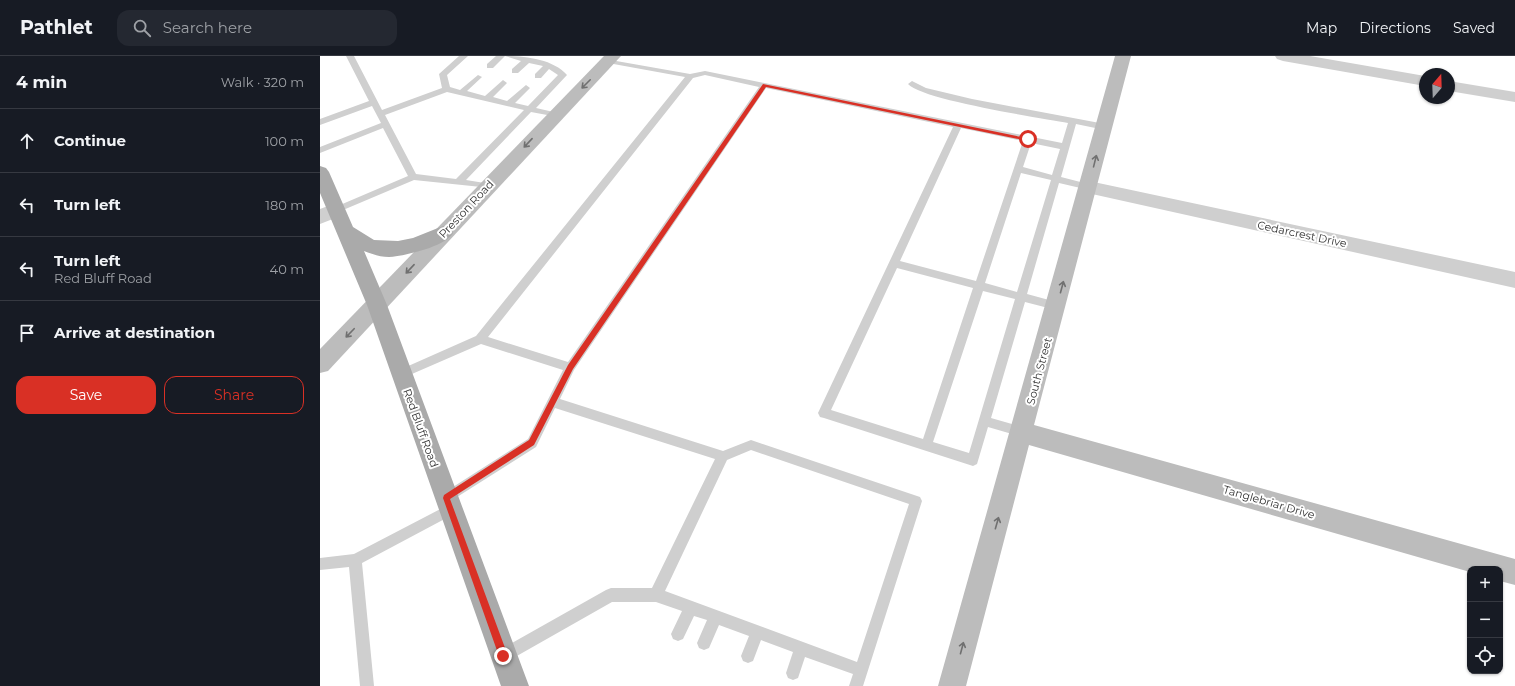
<!DOCTYPE html>
<html lang="en">
<head>
<meta charset="utf-8">
<style>
  body { margin:0; font-family:Montserrat,sans-serif; background:#242831; color:#f1f3f6 }
  .controls { position:absolute; right:12px; bottom:12px; display:grid; overflow:hidden; border-radius:8px; box-shadow:0 1px 3px #0004 }
  .controls button { width:36px; height:36px; display:grid; place-items:center; padding:0; border:0; border-bottom:1px solid #363941; background:#171b24; color:#f1f3f6; font:20px sans-serif }
  .compass { position:absolute; left:1099px; top:12px; width:36px; height:36px; border-radius:50%; background:#171b24; box-shadow:0 1px 3px #0004; rotate:19deg }
  .stop { position:absolute; width:12px; height:12px; margin:-9px; border:3px solid #d93025; border-radius:50%; background:#fff }
  .stop.end { background:#d93025; border-color:#fff; box-shadow:0 1px 4px #0008 }
  .list { margin:0; padding:0; list-style:none }
  h2 { display:flex; justify-content:space-between; align-items:center; height:52px; margin:0; padding:0 16px; font-size:17px }
  h2 small { font-size:13px; font-weight:400; color:#9ea1a6 }
  .list li { display:grid; grid-template-columns:26px 1fr auto; gap:12px; align-items:center; box-sizing:border-box; height:64px; padding:0 16px; border-top:1px solid #363941 }
  .list b { display:block; font-size:15px; white-space:nowrap }
  .list p { margin:0; font-size:13px; white-space:nowrap; color:#9ea1a6 }
  .list em { font-size:13px; font-style:normal; color:#9ea1a6 }
  .actions { display:flex; gap:8px; padding:12px 16px }
  .actions a { flex:1; padding:9px 0; border:1px solid #d93025; border-radius:12px; text-align:center; font-size:14px; color:#d93025 }
  .actions .main { background:#d93025; color:#fff }
  .icon { flex:none; width:22px; height:22px; fill:none; stroke:currentColor; stroke-width:2; stroke-linecap:round; stroke-linejoin:round }
  .map { position:relative; flex:none; width:1195px; height:630px; overflow:hidden }
  header { display:flex; align-items:center; gap:24px; box-sizing:border-box; height:56px; padding:0 20px; background:#171b24; border-bottom:1px solid #363941 }
  header strong { font-size:19px }
  nav { display:flex; gap:22px; margin-inline-start:auto; font-size:14px }
  .search { width:280px; height:36px; background:#242831; display:flex; align-items:center; gap:10px; box-sizing:border-box; padding:0 14px; border-radius:12px; color:#9ea1a6; font-size:15px }
  main { display:flex }
  aside { flex:1; background:#171b24 }
  .map>svg:first-child { display:block }
  .lines { fill:none; stroke-linecap:round; stroke-linejoin:round }
  .lane { fill:#cfcfcf; fill-rule:evenodd }
  .street { fill:#cfcfcf; fill-rule:evenodd }
  .secondary { fill:#bcbcbc; fill-rule:evenodd }
  .primary { fill:#aaa; fill-rule:evenodd }
  .oneway { stroke:#707070 }
  .route { fill:#d93025 }
  .labels { text-anchor:middle; dominant-baseline:central; stroke-width:4; stroke-linejoin:round; paint-order:stroke }
  .street-label { font-size:11px; fill:#323232; stroke:#fff }
</style>
</head>
<body>
<header>
<strong>Pathlet</strong>
<div class="search"><svg class="icon" aria-label="search" viewBox="0 0 24 24"><circle cx="10" cy="10" r="6"/><path d="M15 15l6 6"/></svg>Search here</div>
<nav><a>Map</a><a>Directions</a><a>Saved</a></nav>
</header>
<main>
<aside>
<h2>4 min<small>Walk · 320 m</small></h2>
<ul class="list">
<li><svg class="icon" aria-label="ahead" viewBox="0 0 24 24"><path d="M12 20V5M6 11l6-6 6 6"/></svg><div><b>Continue</b></div><em>100 m</em></li>
<li><svg class="icon" aria-label="left" viewBox="0 0 24 24"><path d="M17 20v-9H6M10 6l-5 5 5 5"/></svg><div><b>Turn left</b></div><em>180 m</em></li>
<li><svg class="icon" aria-label="left" viewBox="0 0 24 24"><path d="M17 20v-9H6M10 6l-5 5 5 5"/></svg><div><b>Turn left</b><p>Red Bluff Road</p></div><em>40 m</em></li>
<li><svg class="icon" aria-label="arrive" viewBox="0 0 24 24"><path d="M6 21V4h12l-3 4 3 4H6"/></svg><div><b>Arrive at destination</b></div></li>
</ul>
<div class="actions"><a class="main">Save</a><a>Share</a></div>
</aside>
<div class="map">
<svg width="1195" height="630" viewBox="0 0 1195 630">
  <rect width="100%" height="100%" fill="#fff"/>
  <g class="lines">
    <g class="lane">
      <path d="M26,0H34L62,54L122,32L119,18L139,0H148L127,19L130,31L140,34L158,19L162,21L147,35L165,40L183,24L187,27L173,41L187,45L206,29L210,32L195,47L208,50L238,19L229,13L221,22H215V18L223,10L209,7L198,17H192V13L201,5L185,0C205,0 233,3 247,19L216,52L238,57V61L211,56L146,124L171,128V132L94,124L16,157L13,156V152L88,120L63,72L0,97V91L61,67L52,50L0,69V63L49,45ZM127,36L204,54L136,123L96,118L65,59Z"/>
      <path d="M176,0H185L173,12H167V8Z"/>
      <path d="M285,3L370,18L385,15L742,87L748,67C721,62 602,44 588,28L592,25L606,32L652,43L785,68L789,71L785,74L756,68L741,121L772,129L774,131L769,134L739,127L707,238L740,247L741,250L736,254L705,246L671,362L706,372L708,376L706,380L702,381L668,371L657,408L653,410L504,362L500,361L498,357L633,71L446,32L254,314L240,343L403,395L431,384L600,441L602,445L543,630H529L533,618L485,601L478,622L473,624L468,622L466,617L473,596L441,584L433,605L428,607L423,605L421,600L429,580L399,569L389,592L384,594L379,592L377,587L387,564L374,560L363,583L358,585L353,583L351,578L362,555L336,546H292L188,605L183,607L178,605L176,600L178,595L286,534L291,532H332L395,403L235,352L216,391L126,448L122,446L120,442L122,438L208,383L243,314L161,288L85,321L81,323L77,321L75,318L77,315L156,280L365,21L288,7H285ZM385,19L439,31L248,306L168,281L373,22ZM641,72L703,85L656,225L580,205ZM711,87L740,93L732,119L703,111ZM701,117L731,124L697,236L665,227ZM577,212L653,232L603,383L511,354ZM663,235L695,243L649,397L613,386ZM431,394L589,448L537,606L345,535L407,404Z"/>
      <path d="M130,448L134,450L136,454L134,458L42,507L54,630H40L29,511L0,514V502L34,498Z"/>
    </g>
    <g class="street">
      <path d="M955,0H990L1105,20V30L963,5L957,3Z"/>
      <path d="M1129,25L1195,36V46L1129,35Z"/>
      <path d="M769,125L1195,216V232L763,136L760,131L763,126Z"/>
      <path d="M16,147L23,149L25,154L23,159L0,168V153Z"/>
    </g>
    <g class="secondary">
      <path d="M284,0H301L8,315L0,317V293Z"/>
      <path d="M795,0H811L714,369L1195,503V529L1180,525V513H1150V516L709,389L646,630H618Z"/>
    </g>
    <path class="primary" d="M0,110L6,112L9,116L33,171L54,184L78,185L93,182L123,170L130,172L133,177C125,191 84,200 69,201C60,201 52,198 44,195L67,249L209,630H181L47,249L0,137Z"/>
  </g>
  <defs><path id="oneway-shaft" d="M-6 0H5M1.5-3L5.5 0L1.5 3" fill="none" stroke-width="1.6" stroke-linecap="round" stroke-linejoin="round"/></defs>
  <g class="oneway">
    <use href="#oneway-shaft" transform="translate(266 28) rotate(135)"/>
    <use href="#oneway-shaft" transform="translate(208 87) rotate(133)"/>
    <use href="#oneway-shaft" transform="translate(775 105) rotate(-76)"/>
    <use href="#oneway-shaft" transform="translate(90 213) rotate(133)"/>
    <use href="#oneway-shaft" transform="translate(742 231) rotate(-75)"/>
    <use href="#oneway-shaft" transform="translate(30 277) rotate(134)"/>
    <use href="#oneway-shaft" transform="translate(677 467) rotate(-74)"/>
    <use href="#oneway-shaft" transform="translate(642 592) rotate(-75)"/>
  </g>
  <path class="route" d="M443,28L711,83L708,85L446,31L253,313L214,389L130,443L188,600L186,603H180L123,442L124,439L209,384L248,309Z"/>
  <g class="labels">
    <g class="street-label">
      <text transform="translate(146 153) rotate(-47)">Preston Road</text>
      <text transform="translate(982 178) rotate(12)">Cedarcrest Drive</text>
      <text transform="translate(719 315) rotate(-75)">South Street</text>
      <text transform="translate(101 372) rotate(70)">Red Bluff Road</text>
      <text transform="translate(949 446) rotate(16)">Tanglebriar Drive</text>
    </g>
  </g>
</svg>
<div class="controls">
<button>+</button>
<button>−</button>
<button><svg class="icon" aria-label="locate" viewBox="0 0 24 24"><circle cx="12" cy="12" r="6"/><path d="M12 2v4M12 18v4M2 12h4M18 12h4"/></svg></button>
</div>
<svg class="compass" viewBox="-18 -18 36 36"><path d="M0-13l5 13h-10z" fill="#e53935"/><path d="M0 13l5-13h-10z" fill="#9ea1a6"/></svg>
<div class="stop" style="left:708px;top:83px"></div>
<div class="stop end" style="left:183px;top:600px"></div>
</div>
</main>
</body>
</html>
